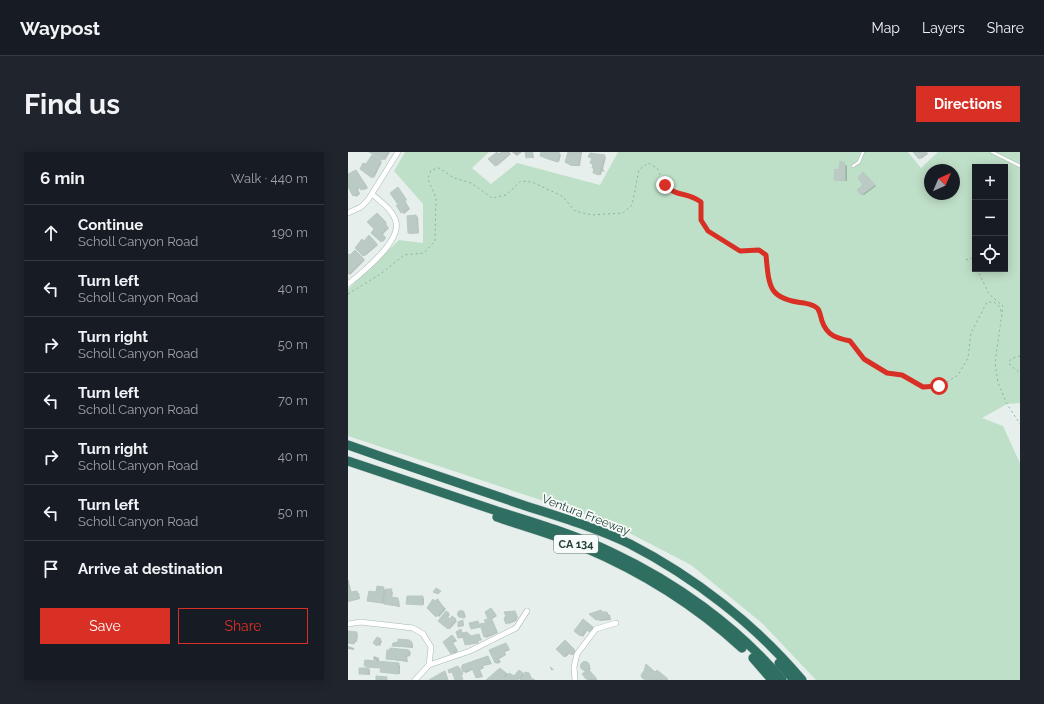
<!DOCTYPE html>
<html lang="en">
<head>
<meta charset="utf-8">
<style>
  body { margin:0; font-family:Raleway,sans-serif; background:#20242c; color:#f1f3f6 }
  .controls { position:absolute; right:12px; top:12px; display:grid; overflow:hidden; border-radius:0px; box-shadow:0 2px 10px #0003 }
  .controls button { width:36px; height:36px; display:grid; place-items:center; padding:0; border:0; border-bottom:1px solid #363941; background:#171b24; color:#f1f3f6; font:20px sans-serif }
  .compass { position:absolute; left:576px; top:12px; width:36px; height:36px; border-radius:50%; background:#171b24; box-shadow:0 2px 10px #0003; rotate:44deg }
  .stop { position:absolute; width:12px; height:12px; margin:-9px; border:3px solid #d93025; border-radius:50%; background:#fff }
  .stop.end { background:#d93025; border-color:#fff; box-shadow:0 1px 4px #0008 }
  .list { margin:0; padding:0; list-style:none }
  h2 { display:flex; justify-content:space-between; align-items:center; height:52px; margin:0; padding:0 16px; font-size:17px }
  h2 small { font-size:13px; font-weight:400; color:#9ea1a6 }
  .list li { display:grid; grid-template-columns:26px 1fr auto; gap:12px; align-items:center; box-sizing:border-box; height:56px; padding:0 16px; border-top:1px solid #363941 }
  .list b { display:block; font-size:15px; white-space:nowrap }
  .list p { margin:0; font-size:13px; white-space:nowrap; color:#9ea1a6 }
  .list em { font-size:13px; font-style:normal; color:#9ea1a6 }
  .actions { display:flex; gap:8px; padding:12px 16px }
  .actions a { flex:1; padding:9px 0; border:1px solid #d93025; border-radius:0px; text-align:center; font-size:14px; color:#d93025 }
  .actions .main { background:#d93025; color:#fff }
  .icon { flex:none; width:22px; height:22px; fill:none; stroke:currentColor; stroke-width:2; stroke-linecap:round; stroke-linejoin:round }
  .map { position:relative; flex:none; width:672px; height:528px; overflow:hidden; border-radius:0px }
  header { display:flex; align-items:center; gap:24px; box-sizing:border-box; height:56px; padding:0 20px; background:#171b24; border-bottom:1px solid #363941 }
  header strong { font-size:19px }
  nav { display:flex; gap:22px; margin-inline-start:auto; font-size:14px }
  .intro { display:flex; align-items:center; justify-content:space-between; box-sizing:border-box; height:96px; padding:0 24px }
  h1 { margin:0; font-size:28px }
  .button { padding:10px 18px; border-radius:0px; background:#d93025; color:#fff; font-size:14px; font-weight:700 }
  main { display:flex; gap:24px; padding:0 24px }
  aside { flex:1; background:#171b24; border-radius:0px; box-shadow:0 2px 10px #0003 }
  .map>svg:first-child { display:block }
  .green { fill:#bfe0c8; fill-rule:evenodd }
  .shadow { fill:#0003 }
  .building { fill:#bbcac4; stroke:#b8c9c2 }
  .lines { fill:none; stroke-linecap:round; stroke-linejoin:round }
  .service-casing { stroke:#a8b8b2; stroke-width:3.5 }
  .minor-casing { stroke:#a8b8b2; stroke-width:6 }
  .motorway-casing { stroke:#c2cac8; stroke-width:10 }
  .path { stroke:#86b3a5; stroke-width:1; stroke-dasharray:2 3; stroke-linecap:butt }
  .service { stroke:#fff; stroke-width:2.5 }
  .minor { stroke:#fff; stroke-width:5 }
  .motorway { stroke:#2f6f62; stroke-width:9 }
  .route { stroke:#d93025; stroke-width:5 }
  .labels { text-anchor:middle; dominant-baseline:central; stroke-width:3.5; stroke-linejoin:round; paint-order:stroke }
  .shield { fill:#f7fbf9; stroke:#637a73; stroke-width:1 }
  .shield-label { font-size:11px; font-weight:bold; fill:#24423a }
  .street-label { font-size:12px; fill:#24423a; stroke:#f7fbf9 }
</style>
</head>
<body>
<header>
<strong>Waypost</strong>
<nav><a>Map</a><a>Layers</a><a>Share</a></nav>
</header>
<div class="intro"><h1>Find us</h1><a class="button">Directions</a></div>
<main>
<aside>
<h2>6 min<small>Walk · 440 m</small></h2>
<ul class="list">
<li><svg class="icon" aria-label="ahead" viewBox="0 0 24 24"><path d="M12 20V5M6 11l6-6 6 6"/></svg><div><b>Continue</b><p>Scholl Canyon Road</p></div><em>190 m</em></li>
<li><svg class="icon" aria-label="left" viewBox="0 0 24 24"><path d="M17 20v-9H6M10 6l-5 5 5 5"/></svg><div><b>Turn left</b><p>Scholl Canyon Road</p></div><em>40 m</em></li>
<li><svg class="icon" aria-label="right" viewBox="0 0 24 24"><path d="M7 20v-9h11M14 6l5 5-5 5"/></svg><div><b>Turn right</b><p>Scholl Canyon Road</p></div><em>50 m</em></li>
<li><svg class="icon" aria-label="left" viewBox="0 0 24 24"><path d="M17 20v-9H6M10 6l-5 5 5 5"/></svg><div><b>Turn left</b><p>Scholl Canyon Road</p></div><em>70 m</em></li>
<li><svg class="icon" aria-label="right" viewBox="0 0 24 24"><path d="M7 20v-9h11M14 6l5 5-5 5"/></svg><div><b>Turn right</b><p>Scholl Canyon Road</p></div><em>40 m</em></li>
<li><svg class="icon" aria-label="left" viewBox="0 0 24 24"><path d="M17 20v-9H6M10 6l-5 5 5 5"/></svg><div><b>Turn left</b><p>Scholl Canyon Road</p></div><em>50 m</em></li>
<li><svg class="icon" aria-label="arrive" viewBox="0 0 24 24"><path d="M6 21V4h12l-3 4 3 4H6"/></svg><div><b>Arrive at destination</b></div></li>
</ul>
<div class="actions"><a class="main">Save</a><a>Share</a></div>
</aside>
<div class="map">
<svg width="672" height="528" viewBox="0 0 672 528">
  <rect width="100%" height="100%" fill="#e6efeb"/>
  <path class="green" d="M57,0H141L124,16L143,32L169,11L252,33L270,0H560L573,16L590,0H672V251L659,252L634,266L655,274L672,311V528H468L415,472L343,413L262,371L0,284V137L51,88L75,91V52L46,19ZM627,15H657V117H627ZM582,18H606V42H582Z"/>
  <g class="shadow">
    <path d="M22,0H42L37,8Z"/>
    <path d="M154,0H161L163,2L149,14L147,13L151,2Z"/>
    <path d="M164,0H174L169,4Z"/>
    <path d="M178,0H185L186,6L179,5Z"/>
    <path d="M194,0H207L213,3L211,10L195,5Z"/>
    <path d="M221,0H234L232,14H226L218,10Z"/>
    <path d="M567,0H579L580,2L573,7Z"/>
    <path d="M243,2L258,5L255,17L257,20L254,19L253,23L248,21L245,6L242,5Z"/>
    <path d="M24,5L34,10L26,26L18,13Z"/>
    <path d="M493,10L499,14V29L487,28L492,19Z"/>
    <path d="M8,20L20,36L16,38L13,35L10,37L12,42L8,45L0,32V23Z"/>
    <path d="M516,22L528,34L516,43L514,42Z"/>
    <path d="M52,39L59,48L57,49L62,57L56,62L51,56L52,54Z"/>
    <path d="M30,63L39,72L38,73L41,76L35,82L38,86L35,90L28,77Z"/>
    <path d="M68,64L70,65L71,81L63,82L61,81Z"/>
    <path d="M23,86L30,93L17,104L16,103V90Z"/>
    <path d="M9,100L17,108L2,123L0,121V103L2,104Z"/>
    <path d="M0,429L4,441H11L12,447L0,450Z"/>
    <path d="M30,435L45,440L44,446L51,448L52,455L22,449Z"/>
    <path d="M74,445L76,446V453L59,451Z"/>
    <path d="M89,448L98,457L91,465L80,456Z"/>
    <path d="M143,457L149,464L144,467L150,481L138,486L134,475L124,477L130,470L132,473L141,471Z"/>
    <path d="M112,459L118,464L116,467L110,462Z"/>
    <path d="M253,459L262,463L263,468L252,469L249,467Z"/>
    <path d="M98,460L102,463L100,465L103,468L106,467L109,469L102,477L100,476Z"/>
    <path d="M166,460L170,465L168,469L161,472L156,465Z"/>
    <path d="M115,469L116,474L111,475V471Z"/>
    <path d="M237,469L246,477L244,480L240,477L235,485L227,479Z"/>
    <path d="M113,478L115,482L123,485L131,483L134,488L130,489L131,491L120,493L117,486H111Z"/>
    <path d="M0,480L10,482L9,490H7V492L0,491Z"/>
    <path d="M105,484L109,489L105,491L110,499L106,502L96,490Z"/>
    <path d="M29,486L34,489L32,494L26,491Z"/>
    <path d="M61,489L65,492V496L45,494Z"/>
    <path d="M219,490L228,500L225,503L222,501L218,505L216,504Z"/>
    <path d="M158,492L162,498L157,500L158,503L151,507L153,510L149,512L143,498Z"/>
    <path d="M0,494L6,496V498L0,497Z"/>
    <path d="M61,499L63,500L62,504L59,505L60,510L40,507Z"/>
    <path d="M26,504L31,506V510L52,513V522L35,520L34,516L22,515L17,513L30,510L25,507Z"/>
    <path d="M140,505L144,512L135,514L136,516L132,518L135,525L129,526L126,517L118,521L116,520L115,516Z"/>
    <path d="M239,511L243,517L239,519L249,528H240L235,522L238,520L233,513Z"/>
    <path d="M299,513L308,521H312L320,528H299L294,524Z"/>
    <path d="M202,514L206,518H203Z"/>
    <path d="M20,517L22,518V523L13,522Z"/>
    <path d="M154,518L166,526L171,519L177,523L181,522L185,528L173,527L140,528Z"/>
  </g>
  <g class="building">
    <path d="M21,0H39L35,8Z"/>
    <path d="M149,0L151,2L153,0L162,1L147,14L140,7Z"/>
    <path d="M177,0H184V5L178,6Z"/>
    <path d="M193,0H209L212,1L209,10L192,4Z"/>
    <path d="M220,0L233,1L230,14L225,12L224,14L217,10Z"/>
    <path d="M565,0H579L571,7Z"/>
    <path d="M242,1L257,3L251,23L245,21L246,16H244L245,12L242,11L244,6L240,5Z"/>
    <path d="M24,3L33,8L24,26L12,17L15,11L18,12Z"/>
    <path d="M492,9L497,11V29L486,28L487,17L491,18Z"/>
    <path d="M8,18L19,35L13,38L11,35L8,36L11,41L5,44L0,35V22Z"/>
    <path d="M515,20L527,33L513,43L509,38L515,33L510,26Z"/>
    <path d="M50,35L58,47L56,48L61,56L53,61L48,53L51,54L42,41Z"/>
    <path d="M29,61L38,70L37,72L40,75L33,81L37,85L33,90L23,81L26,77L19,70Z"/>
    <path d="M68,63L70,81H60L59,64Z"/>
    <path d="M21,83L29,92L15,104L7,96L14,87L16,89Z"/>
    <path d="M7,98L16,107L0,122V102L2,103Z"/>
    <path d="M0,428L3,440L9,439L11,446L0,449Z"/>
    <path d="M29,434L36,435L34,451L19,449L21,439L28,440Z"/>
    <path d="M88,436L93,439L90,442L85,440Z"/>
    <path d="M38,437H44L43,445L50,446V454L36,452Z"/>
    <path d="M59,444H75L74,453L58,452Z"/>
    <path d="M85,447L87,449L89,447L91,448L89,450L91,449L96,456L88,465L79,456Z"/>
    <path d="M143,456L148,463L143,466L149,480L136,485L132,472L142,470L138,471L136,468L140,467L137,460Z"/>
    <path d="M253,458L254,460H259L261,466L248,468L241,462Z"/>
    <circle cx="113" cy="462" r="3.5"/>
    <path d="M98,459L101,461L99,464L102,467L104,464L108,467L100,477L90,469Z"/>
    <path d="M167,459L169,464L166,468L158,472L156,467L159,466L156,460Z"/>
    <path d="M235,467L245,475L241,480L238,477L232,484L226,479Z"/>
    <path d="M115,468V473L110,475V470Z"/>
    <path d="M130,469L132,475L123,477L121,471Z"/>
    <path d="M113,477L115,485L110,486L108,480Z"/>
    <path d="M0,479L9,480L8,489H5V492L0,491Z"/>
    <path d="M119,480L123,484L131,482L133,488H129V490L117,493L114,481Z"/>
    <path d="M104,483L107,487L104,490L109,498L103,502L95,490Z"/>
    <path d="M29,485L33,487L29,494L25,491Z"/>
    <path d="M50,487L61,488L64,490L63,495L44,494L45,491L50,490Z"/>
    <path d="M217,488L227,498L223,503L220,500L216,505L208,497Z"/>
    <path d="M158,491L161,497L156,499L157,502L150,506L151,509L147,511L141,498Z"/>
    <path d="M42,496L61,498V503L57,504L59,509L38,507L39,498H42Z"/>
    <path d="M140,504L143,511L134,514V516L131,517L134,524L128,526L124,516L115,520L113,515H115L114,513Z"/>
    <path d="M17,508L51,511L50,522L32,520L33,516L19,515L16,513Z"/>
    <circle cx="237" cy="514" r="4.5"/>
    <path d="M298,512L307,520L309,518L320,527L298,528L294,526L293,523L296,519Z"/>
    <path d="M110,514L115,522L113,523L115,527L113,528H107L104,520L101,521L100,518Z"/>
    <path d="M11,516H21L20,522H11Z"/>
    <path d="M152,516L158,521L153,528H138Z"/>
    <path d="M171,518L175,521L170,528H155L161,521L166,524Z"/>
    <path d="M239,518H241L249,527H238L234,522Z"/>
    <path d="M97,519L100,528H81L93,521Z"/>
    <path d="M177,520L181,521L183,526L187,528H172Z"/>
    <path d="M28,524L39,525V528H28Z"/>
  </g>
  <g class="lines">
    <g class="service-casing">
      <g id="service">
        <path d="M644,0L672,14"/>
        <path d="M505,14L511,10L515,0"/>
      </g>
    </g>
    <g class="minor-casing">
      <g id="minor">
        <path d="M0,61L13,55L20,48L50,0"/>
        <path d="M0,132C14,121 53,89 48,70C45,58 33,50 24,42"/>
        <path d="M0,472L12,470L65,476L75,482L83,495L81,513"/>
        <path d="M67,528L81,513L122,499L168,476L179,459"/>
        <path d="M227,528L226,515L229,502L248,477L268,471"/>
      </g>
    </g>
    <g class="motorway-casing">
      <g id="motorway">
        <path d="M0,293C57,313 114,332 172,352C208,364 247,375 282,392C346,425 408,473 454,528"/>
        <path d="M0,309C50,326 99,342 149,359C188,371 227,383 263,400C327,430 389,474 434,528"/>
        <path d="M149,365C177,375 208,383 235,395C294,420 347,453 394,496"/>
        <path d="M405,506L424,528"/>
        <path d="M431,511L446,528"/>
      </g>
    </g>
    <g class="path">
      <path d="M618,108L623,106L627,110"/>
      <path d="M629,117L641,142L655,154L647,211L650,231L659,252L672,272"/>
      <path d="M0,142L34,121L56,103L76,101L87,89L88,46L80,27L83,18L91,16L106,26L123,31L144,46L158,43L173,29L184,30L214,44L227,59L244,63L275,61L284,53L291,18L300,11L309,16L317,33L326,41L344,44L353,50V68L360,79L392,99L411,98L417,103C421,136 421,147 456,151C461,152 467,153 470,157C472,160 473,166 474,169C479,184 489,186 502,189L516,207L539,221L554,223L575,235H591L610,223L620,206L623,181L639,150H646L652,155L653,160"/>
      <path d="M672,204L663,207L661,210L662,213L672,221"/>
    </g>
    <use href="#service" class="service"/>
    <use href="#minor" class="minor"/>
    <use href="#motorway" class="motorway"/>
  </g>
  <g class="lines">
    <path class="route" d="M317,33C330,46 338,39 353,50V68L360,79L392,99L411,98L418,103C421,136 421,147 456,151C461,152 467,153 470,157C472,160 473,166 474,169C479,184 489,186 502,189L516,207L539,221L554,223L575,235L591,234"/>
  </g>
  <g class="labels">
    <rect class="shield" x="206" y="383" width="44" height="18" rx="3"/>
    <g class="shield-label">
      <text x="228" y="392">CA 134</text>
    </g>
    <g class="street-label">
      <text transform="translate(238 363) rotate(21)">Ventura Freeway</text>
    </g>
  </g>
</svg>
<div class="controls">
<button>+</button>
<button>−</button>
<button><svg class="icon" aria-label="locate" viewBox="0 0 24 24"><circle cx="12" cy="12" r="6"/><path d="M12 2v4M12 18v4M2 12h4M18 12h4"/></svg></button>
</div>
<svg class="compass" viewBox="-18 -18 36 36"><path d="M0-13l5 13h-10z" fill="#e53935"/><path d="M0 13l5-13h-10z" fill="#9ea1a6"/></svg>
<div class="stop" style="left:591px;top:234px"></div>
<div class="stop end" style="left:317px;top:33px"></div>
</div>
</main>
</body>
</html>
